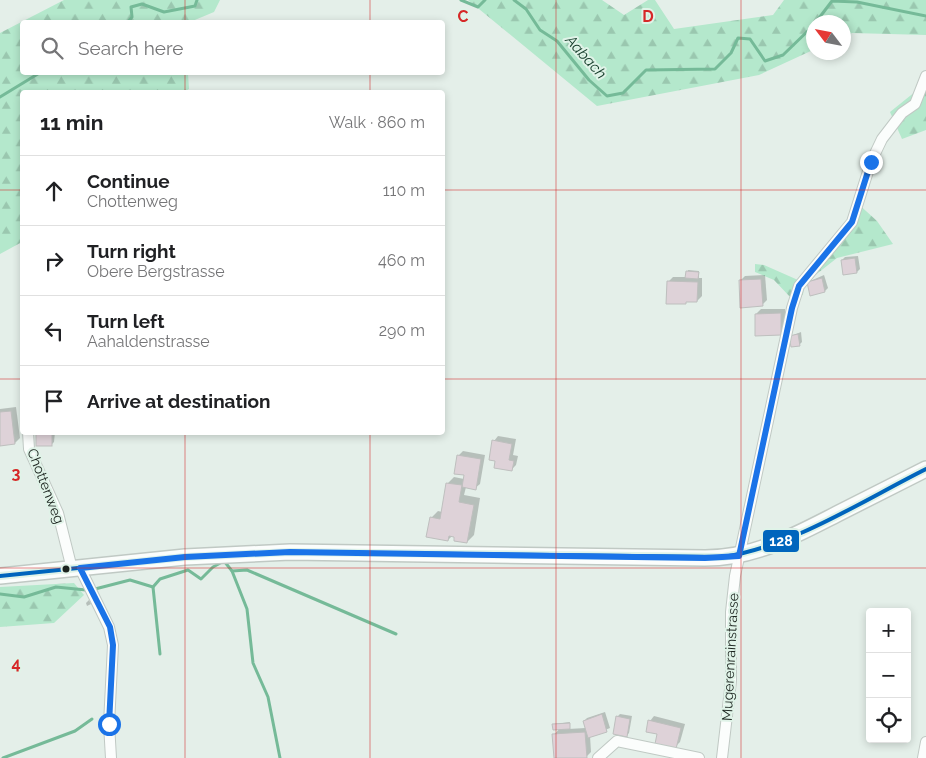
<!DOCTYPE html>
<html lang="en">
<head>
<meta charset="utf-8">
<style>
  body { margin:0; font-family:Raleway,sans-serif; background:#f6f6f6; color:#202124 }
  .controls { position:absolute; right:15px; bottom:15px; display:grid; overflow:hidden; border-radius:5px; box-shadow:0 2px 8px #0003 }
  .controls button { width:45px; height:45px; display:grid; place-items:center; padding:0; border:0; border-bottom:1px solid #e0e0e0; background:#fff; color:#202124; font:25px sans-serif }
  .compass { position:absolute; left:806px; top:15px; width:45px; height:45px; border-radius:50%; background:#fff; box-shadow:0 2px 8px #0003; rotate:302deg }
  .stop { position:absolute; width:15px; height:15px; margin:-11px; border:4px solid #1a73e8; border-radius:50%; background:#fff }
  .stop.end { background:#1a73e8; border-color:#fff; box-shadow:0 1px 5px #0008 }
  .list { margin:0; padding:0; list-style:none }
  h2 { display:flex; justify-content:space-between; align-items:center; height:65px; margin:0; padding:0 20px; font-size:21px }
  h2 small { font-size:16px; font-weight:400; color:#757577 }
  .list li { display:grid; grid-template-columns:32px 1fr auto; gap:15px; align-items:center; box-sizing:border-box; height:70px; padding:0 20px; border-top:1px solid #e0e0e0 }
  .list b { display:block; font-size:19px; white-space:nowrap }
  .list p { margin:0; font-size:16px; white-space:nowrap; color:#757577 }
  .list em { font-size:16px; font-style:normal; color:#757577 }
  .icon { flex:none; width:28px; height:28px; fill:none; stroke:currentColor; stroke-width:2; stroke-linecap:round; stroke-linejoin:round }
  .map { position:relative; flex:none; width:926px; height:758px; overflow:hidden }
  .search { position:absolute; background:#fff; box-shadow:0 2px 8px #0003; left:20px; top:20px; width:425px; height:55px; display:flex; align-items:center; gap:12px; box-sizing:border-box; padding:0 18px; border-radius:5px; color:#757577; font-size:19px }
  .panel { position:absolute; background:#fff; box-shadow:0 2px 8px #0003; left:20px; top:90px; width:425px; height:345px; border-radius:5px }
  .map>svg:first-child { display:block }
  .forest { fill:url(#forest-firs) }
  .shadow { fill:#0003 }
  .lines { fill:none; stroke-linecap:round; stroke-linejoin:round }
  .stream { stroke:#75ba98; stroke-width:3 }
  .building { fill:#ded2d8; stroke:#bebfbe }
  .minor-casing { stroke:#c0c9c4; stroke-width:12 }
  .secondary-casing { stroke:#c0c9c4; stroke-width:18 }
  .minor { stroke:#fbfdfc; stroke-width:10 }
  .secondary { stroke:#fbfdfc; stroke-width:15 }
  .bus-1-casing { stroke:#e0f3e8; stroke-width:8 }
  .bus-1 { stroke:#0065bd; stroke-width:4 }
  .route { stroke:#1a73e8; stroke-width:6 }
  .grid { fill:none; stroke:#d62828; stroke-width:1; stroke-opacity:0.55 }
  .bus-dot { fill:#1b231e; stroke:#e0f3e8; stroke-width:2 }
  .labels { text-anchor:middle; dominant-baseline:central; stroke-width:4; stroke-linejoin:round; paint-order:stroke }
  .street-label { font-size:14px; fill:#1b231e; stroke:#e0f3e8 }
  .water-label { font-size:15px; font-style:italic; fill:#143c29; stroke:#e0f3e8 }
  .grid-label { font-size:16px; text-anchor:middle; font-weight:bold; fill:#d62828; stroke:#e0f3e8; stroke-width:4; stroke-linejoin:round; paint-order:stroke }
  .line-badge { stroke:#e0f3e8; stroke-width:2 }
  .badge-label { font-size:14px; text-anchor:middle; font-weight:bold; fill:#fff }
</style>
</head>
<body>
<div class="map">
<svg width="926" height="758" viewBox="0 0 926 758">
  <defs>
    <pattern id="forest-firs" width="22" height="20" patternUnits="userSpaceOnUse" patternTransform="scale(1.25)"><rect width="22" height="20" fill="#b4e8cc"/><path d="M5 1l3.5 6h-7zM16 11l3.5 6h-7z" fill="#9ac7af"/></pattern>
  </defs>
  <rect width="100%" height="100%" fill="#e4efe9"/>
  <g class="forest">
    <path d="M64,0H220L214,12L190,22H22V72L188,73L189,89L184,92H22V242L0,254V33Z"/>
    <path d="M468,0H602L624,15L648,0H655L674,29L773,15L784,0H926V35L852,33L844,37V22H814L813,50L759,75L597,106Z"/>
    <path d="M926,83V130L902,139L890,112Z"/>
    <path d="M855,201L877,221L893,244L837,258L804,284L803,295L791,298L774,280L755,272V264L764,265L798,280L843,236Z"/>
    <path d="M74,583L84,595L54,623L0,627V587Z"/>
  </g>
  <g class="shadow">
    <path d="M858,256L860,269L857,272L842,260L845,257Z"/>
    <path d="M688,270L699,271V278H702V296L697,301L668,282L673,277H687Z"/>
    <path d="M765,275L767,300L762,305L740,281L745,276Z"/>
    <path d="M824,275L828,288L825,291L808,282Z"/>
    <path d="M761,309H785V329L781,334L756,314Z"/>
    <path d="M801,332L802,342L799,345L791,336Z"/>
    <path d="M16,407L20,438L15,443L0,445V409Z"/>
    <path d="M37,432H55L54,442L51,445H37Z"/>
    <path d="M498,436L516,439L513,455L518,456L516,465L511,470L494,441Z"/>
    <path d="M463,451L485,455L480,484L475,488L466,487L464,495L480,498L474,535L467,542L453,535L448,540L431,518L438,511L442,512L448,483L454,477L464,479L465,474L458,456Z"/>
    <path d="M89,600L91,604L87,606L86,603Z"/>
    <path d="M605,712L610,728L590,736L591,752L586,757L555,758L554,735L560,728L555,724L570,722L568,729L586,728L584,721L587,718Z"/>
    <path d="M620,714L632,716L629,733L626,736L617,717Z"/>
    <path d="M654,716L685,724L680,742L675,747L650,721Z"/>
  </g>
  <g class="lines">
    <g class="stream">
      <path d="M461,0L478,7L485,0"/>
      <path d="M514,0L526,9L540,30L557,41L589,80L607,96L623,93L646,70L715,69L731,53L738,38L750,39L765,61L783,55L814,25"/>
      <path d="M128,22L132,17L131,7L142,4L164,12L195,6L197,0"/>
      <path d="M816,22L832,1L857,2L926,16"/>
      <path d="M0,97L41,72"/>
      <path d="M232,571L247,570L396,634"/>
      <path d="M153,587L160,654"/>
      <path d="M95,589L130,580L153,587L160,579L188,570L201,579L213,567L224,561L232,571L247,609L253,663L268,697L280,758"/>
      <path d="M0,594L24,597L56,587L86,590"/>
      <path d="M3,758L75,731L92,719"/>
    </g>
  </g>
  <g class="building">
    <path d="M855,258L857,273L843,275L841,260Z"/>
    <path d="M686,271L699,272L698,279L685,278Z"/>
    <path d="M822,278L825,292L810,296L807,282Z"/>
    <path d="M761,279L763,306L740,308L739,280Z"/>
    <path d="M667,281L698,282L697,302H686V304H666Z"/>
    <path d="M781,313V335L755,336V314Z"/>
    <path d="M798,334L800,346L791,347L789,336Z"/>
    <path d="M11,411L15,444L0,446V412Z"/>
    <rect x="36" y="433" width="16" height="13"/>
    <path d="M492,440L512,444L509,460L514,461L512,471L494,468L495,461L489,460Z"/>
    <path d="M457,455L481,459L476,490L462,487L464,475L454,474Z"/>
    <path d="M446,483L462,485L459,502L474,505L467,543L454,541V537L449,536L448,541L426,537L430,517L440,519Z"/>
    <path d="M602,714L607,732L588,738L583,721Z"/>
    <path d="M616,716L630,719L627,737L613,734Z"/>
    <path d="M648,720L681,728L676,749L655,744L657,734L646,732Z"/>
    <path d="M570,723V729L553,730L552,724Z"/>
    <path d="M585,732L587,758H554L552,734Z"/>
  </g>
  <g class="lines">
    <g class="minor-casing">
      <g id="minor">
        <path d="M28,432L29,449L58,513L72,569"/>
        <path d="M80,568L109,627L113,645L109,724L111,758"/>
        <path d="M598,758L617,741L699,758"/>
        <path d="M722,758L731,681V612L735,576L792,308L799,286L852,222L871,162L882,139L902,113L915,104L926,76"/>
        <path d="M923,758L926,742"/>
      </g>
    </g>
    <g class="secondary-casing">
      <path id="secondary" d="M0,576L185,557L290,552L705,558C755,558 794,536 837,514C867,499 896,484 926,469"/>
    </g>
    <use href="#minor" class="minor"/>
    <use href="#secondary" class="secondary"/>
    <g class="bus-1-casing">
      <path id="bus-1" d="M0,576L185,557L290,552L723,557C794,546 862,501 926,469"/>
    </g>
    <use href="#bus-1" class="bus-1"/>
  </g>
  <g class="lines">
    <path class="route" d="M109,724L113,645L110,627L80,568L185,557L290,552L705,558L739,556L792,308L799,286L852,222L871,162"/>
  </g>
  <path class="grid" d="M185,0V22M370,0V22M556,0V758M741,0V758M185,72V92M370,72V92M0,190H22M442,190H926M0,379H22M442,379H926M185,432V758M370,432V758M0,568H926"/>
  <circle class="bus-dot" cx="66" cy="569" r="4.5"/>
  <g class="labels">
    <g class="street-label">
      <text transform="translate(46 486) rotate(69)">Chottenweg</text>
      <text transform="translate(730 657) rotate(-87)">Mugerenrainstrasse</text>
    </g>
    <g class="water-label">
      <text transform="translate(586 57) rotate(48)">Aabach</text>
    </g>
  </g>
  <g class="grid-label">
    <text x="463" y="22">C</text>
    <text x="648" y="22">D</text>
    <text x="16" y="479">3</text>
    <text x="16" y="669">4</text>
  </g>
  <rect class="line-badge" x="762" y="529" width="38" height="24" rx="5" fill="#0065bd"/>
  <g class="badge-label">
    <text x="781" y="546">128</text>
  </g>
</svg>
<div class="controls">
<button>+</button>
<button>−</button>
<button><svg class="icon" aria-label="locate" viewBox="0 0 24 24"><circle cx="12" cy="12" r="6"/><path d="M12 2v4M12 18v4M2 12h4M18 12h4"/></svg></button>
</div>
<svg class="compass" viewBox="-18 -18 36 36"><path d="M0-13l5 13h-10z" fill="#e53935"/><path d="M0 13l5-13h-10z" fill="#757577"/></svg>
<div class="stop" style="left:109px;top:724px"></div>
<div class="stop end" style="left:871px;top:162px"></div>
<div class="search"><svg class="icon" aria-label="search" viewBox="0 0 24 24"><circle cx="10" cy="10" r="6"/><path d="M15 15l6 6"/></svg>Search here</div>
<section class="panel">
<h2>11 min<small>Walk · 860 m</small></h2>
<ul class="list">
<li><svg class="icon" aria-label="ahead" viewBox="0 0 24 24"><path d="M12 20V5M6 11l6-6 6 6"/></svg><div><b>Continue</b><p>Chottenweg</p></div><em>110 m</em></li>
<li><svg class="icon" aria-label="right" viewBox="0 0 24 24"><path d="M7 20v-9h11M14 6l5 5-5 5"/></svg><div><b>Turn right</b><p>Obere Bergstrasse</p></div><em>460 m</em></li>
<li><svg class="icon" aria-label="left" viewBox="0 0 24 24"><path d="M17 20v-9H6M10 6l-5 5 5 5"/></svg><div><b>Turn left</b><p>Aahaldenstrasse</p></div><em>290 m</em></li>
<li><svg class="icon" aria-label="arrive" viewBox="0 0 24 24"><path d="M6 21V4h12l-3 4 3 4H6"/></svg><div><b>Arrive at destination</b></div></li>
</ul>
</section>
</div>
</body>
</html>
